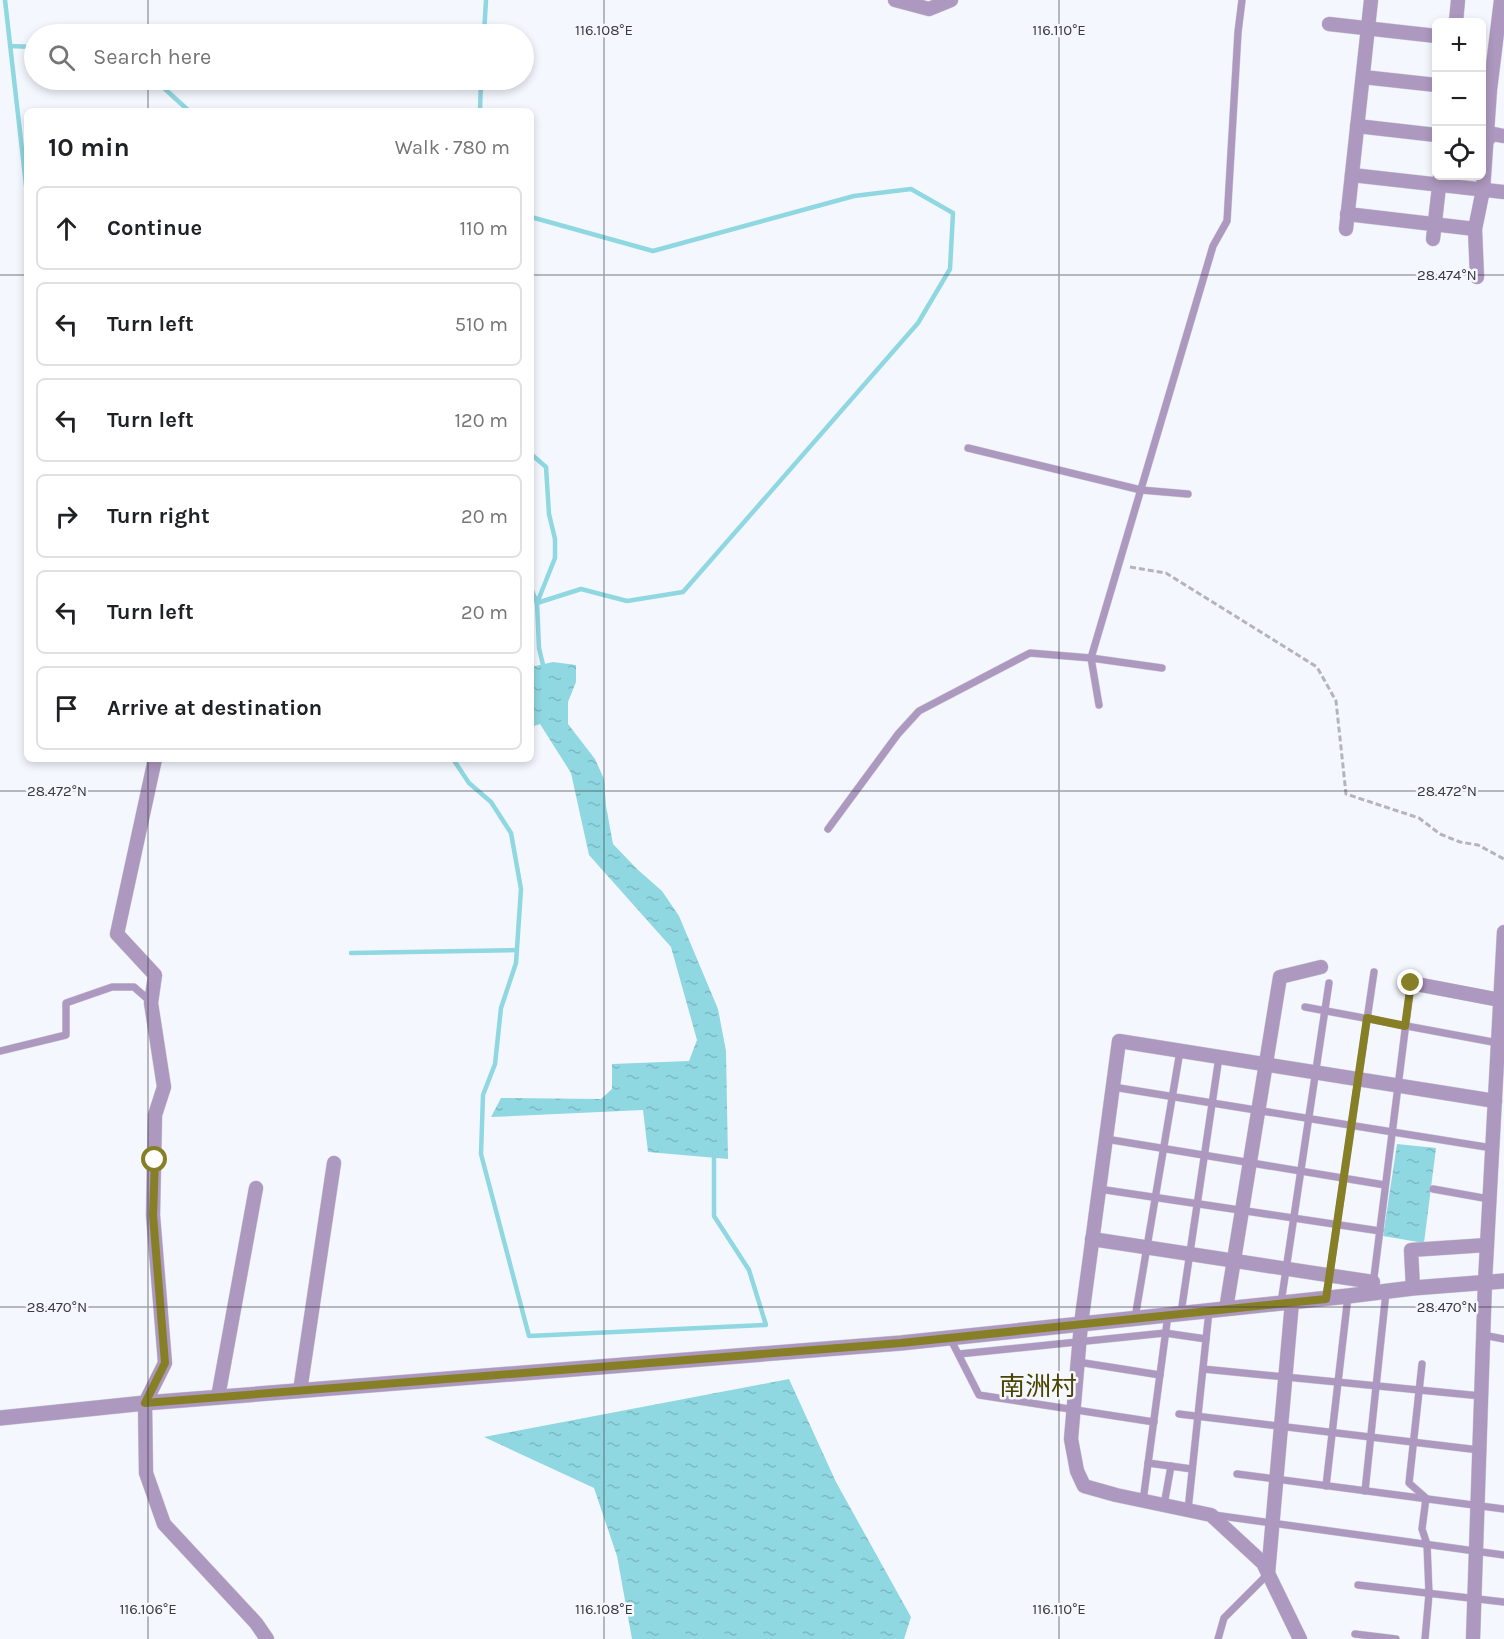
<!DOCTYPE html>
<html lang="en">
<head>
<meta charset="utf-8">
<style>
  body { margin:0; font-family:Karla,"Noto Sans SC",sans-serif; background:#f6f6f6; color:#202124 }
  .controls { position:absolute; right:18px; top:18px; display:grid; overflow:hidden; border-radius:9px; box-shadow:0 3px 9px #0003 }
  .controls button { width:54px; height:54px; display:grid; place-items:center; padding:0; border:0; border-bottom:2px solid #e0e0e0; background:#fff; color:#202124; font:30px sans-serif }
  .stop { position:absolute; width:18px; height:18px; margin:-14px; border:4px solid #877f26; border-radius:50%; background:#fff }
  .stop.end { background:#877f26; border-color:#fff; box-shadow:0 2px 6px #0008 }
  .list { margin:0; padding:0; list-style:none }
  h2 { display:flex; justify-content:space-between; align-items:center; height:78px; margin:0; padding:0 24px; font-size:26px }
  h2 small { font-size:20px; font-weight:400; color:#757577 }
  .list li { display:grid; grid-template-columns:39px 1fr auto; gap:18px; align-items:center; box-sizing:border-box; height:84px; margin:0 12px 12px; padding:0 12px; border:2px solid #e0e0e0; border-radius:9px }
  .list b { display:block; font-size:22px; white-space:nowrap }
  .list em { font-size:20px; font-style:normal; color:#757577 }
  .icon { flex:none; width:33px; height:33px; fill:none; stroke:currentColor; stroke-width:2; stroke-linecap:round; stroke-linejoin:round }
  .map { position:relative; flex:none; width:1504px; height:1639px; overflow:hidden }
  .search { position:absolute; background:#fff; box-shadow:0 3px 9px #0003; left:24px; top:24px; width:510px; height:66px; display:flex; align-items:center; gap:15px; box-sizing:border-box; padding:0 21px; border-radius:33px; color:#757577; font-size:22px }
  .panel { position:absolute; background:#fff; box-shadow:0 3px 9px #0003; left:24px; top:108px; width:510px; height:654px; border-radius:9px }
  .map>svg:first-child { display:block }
  .water { fill:url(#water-ripples) }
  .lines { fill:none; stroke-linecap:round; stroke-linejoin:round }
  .stream { stroke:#8fd7e1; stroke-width:4.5 }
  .service-casing { stroke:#cfd1d8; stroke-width:8 }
  .minor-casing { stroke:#cfd1d8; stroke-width:15 }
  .tertiary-casing { stroke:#cfd1d8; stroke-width:16 }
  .path { stroke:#b3b5bb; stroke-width:3; stroke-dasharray:6 3; stroke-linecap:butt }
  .service { stroke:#ad98bf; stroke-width:7 }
  .minor { stroke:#ad98bf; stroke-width:14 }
  .tertiary { stroke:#ad98bf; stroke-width:15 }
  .route { stroke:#877f26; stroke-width:8 }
  .ticks { fill:none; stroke:#393a3d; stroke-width:1.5; stroke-opacity:0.45 }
  .labels { text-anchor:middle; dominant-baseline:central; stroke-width:5; stroke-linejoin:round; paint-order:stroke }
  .quarter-label { font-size:26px; fill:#4a4400; stroke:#f5f7ff }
  .ticks-label { font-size:15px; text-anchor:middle; fill:#393a3d; stroke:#f5f7ff; stroke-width:5; stroke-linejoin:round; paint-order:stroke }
</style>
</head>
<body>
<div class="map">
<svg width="1504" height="1639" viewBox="0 0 1504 1639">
  <defs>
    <pattern id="water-ripples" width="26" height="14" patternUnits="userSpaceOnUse" patternTransform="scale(1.5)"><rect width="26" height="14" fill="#8fd7e1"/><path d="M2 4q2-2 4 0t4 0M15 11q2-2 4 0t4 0" fill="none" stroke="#7cb9c2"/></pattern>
  </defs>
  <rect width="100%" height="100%" fill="#f5f7ff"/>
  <g class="water">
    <path d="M553,662L576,665V682L568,702V724L595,759L604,779L606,806L613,844L637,869L662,891L679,916L718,1009L726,1051L728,1159L648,1152L643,1110L491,1117L501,1098L601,1099L612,1089V1064L689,1061L697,1040L671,947L589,855L571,773L540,724L531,727V667Z"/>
    <path d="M1397,1144L1436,1148L1424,1243L1383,1236Z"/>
    <path d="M789,1379L836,1482L911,1617L904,1639H632L617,1556L594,1488L484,1437Z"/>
  </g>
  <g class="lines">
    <g class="stream">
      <path d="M5,0L27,194"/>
      <path d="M484,34L486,0"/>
      <path d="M10,46L34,47"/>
      <path d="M155,80L189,111"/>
      <path d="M480,111L481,80"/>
      <path d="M531,217L653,251L854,196L911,189L953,213L950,269L918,323L683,592L627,601L581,589L537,603L539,648L544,669"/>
      <path d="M531,454L546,467L549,514L555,539V558L537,603L531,588"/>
      <path d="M453,759L469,783L491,802L511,833L521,889L516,963L501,1008L495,1064L483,1095L481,1154L529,1336L766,1325L749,1270L714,1216V1153"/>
      <path d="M351,953L517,950"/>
    </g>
    <g class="service-casing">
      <g id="service">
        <path d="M968,448L1141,490L1188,494"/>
        <path d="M1099,705L1091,658L1162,668"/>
        <path d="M828,829L898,734L919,711L1030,653L1091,658L1213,246L1227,221L1238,32L1242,0"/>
        <path d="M1305,1007L1498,1043"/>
        <path d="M0,1051L66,1035V1003L112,987H134L150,1001"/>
        <path d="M1113,1087L1492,1148"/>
        <path d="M1106,1139L1385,1185"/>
        <path d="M1099,1189L1380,1231"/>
        <path d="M1433,1189L1489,1199"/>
        <path d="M1373,1285L1411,983"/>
        <path d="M1326,1299L1374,972"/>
        <path d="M1281,1303L1329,983"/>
        <path d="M1181,1313L1219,1057"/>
        <path d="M1135,1318L1180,1051"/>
        <path d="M1483,1335L1504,1339"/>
        <path d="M950,1338L979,1395L1154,1422"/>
        <path d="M959,1354L1165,1333L1206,1339"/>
        <path d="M1078,1362L1160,1375"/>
        <path d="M1422,1364L1409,1483L1426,1498L1422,1529L1427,1544L1429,1594L1425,1639"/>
        <path d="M1203,1369L1481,1396"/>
        <path d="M1179,1414L1479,1450"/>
        <path d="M1148,1463L1192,1469"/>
        <path d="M1237,1474L1504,1509"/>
        <path d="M1326,1486L1348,1296"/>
        <path d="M1365,1491L1386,1292"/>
        <path d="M1143,1501L1168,1315"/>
        <path d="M1164,1505L1171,1466"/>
        <path d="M1188,1510L1209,1311"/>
        <path d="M1214,1515L1504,1555"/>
        <path d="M1358,1585L1504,1602"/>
        <path d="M1355,1634L1396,1639"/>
        <path d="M1218,1639L1224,1618L1268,1574"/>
      </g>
    </g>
    <g class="minor-casing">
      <g id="minor">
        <path d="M895,0L929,9L951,0"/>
        <path d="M1456,22L1458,0"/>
        <path d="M1329,24L1436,36"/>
        <path d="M1363,77L1436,85"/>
        <path d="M1357,126L1436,135"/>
        <path d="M1482,141H1486L1493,134L1504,136"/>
        <path d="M1352,175L1504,192"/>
        <path d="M1347,214L1475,229"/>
        <path d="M1346,229L1371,0"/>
        <path d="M1433,239L1440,178"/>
        <path d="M1477,277L1475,229L1483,190L1490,90L1501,0"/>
        <path d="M155,759L117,934L155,975L151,1003L164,1087L155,1115L153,1215L165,1363L145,1403L146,1473L164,1524L256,1623L267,1639"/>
        <path d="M1411,983L1500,1000"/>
        <path d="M1092,1239L1373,1282"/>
        <path d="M1413,1288L1411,1250L1487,1245"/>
        <path d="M1226,1309L1280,977L1321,967"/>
        <path d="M300,1391L334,1163"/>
        <path d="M218,1397L256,1188"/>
        <path d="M1268,1574L1292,1302"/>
        <path d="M1300,1639L1263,1563L1211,1515L1116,1495L1084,1486L1077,1471L1071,1439L1081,1324L1119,1041L1495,1101"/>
        <path d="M1473,1639L1485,1282L1504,932"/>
      </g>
    </g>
    <g class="tertiary-casing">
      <path id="tertiary" d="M0,1418L145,1403L901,1343L1348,1296L1413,1288L1504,1281"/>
    </g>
    <path class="path" d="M1130,567L1166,573L1317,667L1336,701L1346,794L1419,818L1440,834L1460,842L1478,845L1504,859"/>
    <use href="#service" class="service"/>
    <use href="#minor" class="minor"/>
    <use href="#tertiary" class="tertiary"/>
  </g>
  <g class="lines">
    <path class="route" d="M155,1160L153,1215L165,1363L145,1403L901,1343L1326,1299L1367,1018L1405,1026L1411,983"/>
  </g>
  <path class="ticks" d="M148,0V34M604,0V1639M1059,0V1639M148,80V111M0,275H27M531,275H1504M148,759V1639M0,791H1504M0,1307H1504"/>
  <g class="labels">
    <g class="quarter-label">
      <text x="1038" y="1386">南洲村</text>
    </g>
  </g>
  <g class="ticks-label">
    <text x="604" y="35">116.108°E</text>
    <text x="1059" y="35">116.110°E</text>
    <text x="1447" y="280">28.474°N</text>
    <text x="57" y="796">28.472°N</text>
    <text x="1447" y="796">28.472°N</text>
    <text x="57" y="1312">28.470°N</text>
    <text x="1447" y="1312">28.470°N</text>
    <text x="148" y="1614">116.106°E</text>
    <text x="604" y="1614">116.108°E</text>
    <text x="1059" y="1614">116.110°E</text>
  </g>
</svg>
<div class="controls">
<button>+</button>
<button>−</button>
<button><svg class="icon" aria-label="locate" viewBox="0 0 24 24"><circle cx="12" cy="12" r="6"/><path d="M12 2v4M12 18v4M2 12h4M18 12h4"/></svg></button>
</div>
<div class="stop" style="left:155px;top:1160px"></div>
<div class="stop end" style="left:1411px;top:983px"></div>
<div class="search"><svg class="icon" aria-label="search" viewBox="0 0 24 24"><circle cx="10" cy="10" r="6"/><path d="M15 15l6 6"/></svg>Search here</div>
<section class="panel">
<h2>10 min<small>Walk · 780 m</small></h2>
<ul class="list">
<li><svg class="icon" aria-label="ahead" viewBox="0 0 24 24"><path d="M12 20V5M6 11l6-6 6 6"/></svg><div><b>Continue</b></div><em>110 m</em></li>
<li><svg class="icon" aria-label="left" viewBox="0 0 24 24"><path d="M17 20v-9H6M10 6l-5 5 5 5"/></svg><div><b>Turn left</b></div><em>510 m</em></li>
<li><svg class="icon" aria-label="left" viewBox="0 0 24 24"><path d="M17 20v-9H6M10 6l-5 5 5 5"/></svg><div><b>Turn left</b></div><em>120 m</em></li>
<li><svg class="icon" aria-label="right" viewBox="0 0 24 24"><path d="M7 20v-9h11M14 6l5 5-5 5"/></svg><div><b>Turn right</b></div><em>20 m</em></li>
<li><svg class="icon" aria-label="left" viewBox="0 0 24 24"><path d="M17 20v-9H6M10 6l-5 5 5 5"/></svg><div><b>Turn left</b></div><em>20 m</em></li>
<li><svg class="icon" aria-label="arrive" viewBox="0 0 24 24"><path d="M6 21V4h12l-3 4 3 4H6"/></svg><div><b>Arrive at destination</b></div></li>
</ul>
</section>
</div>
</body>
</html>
